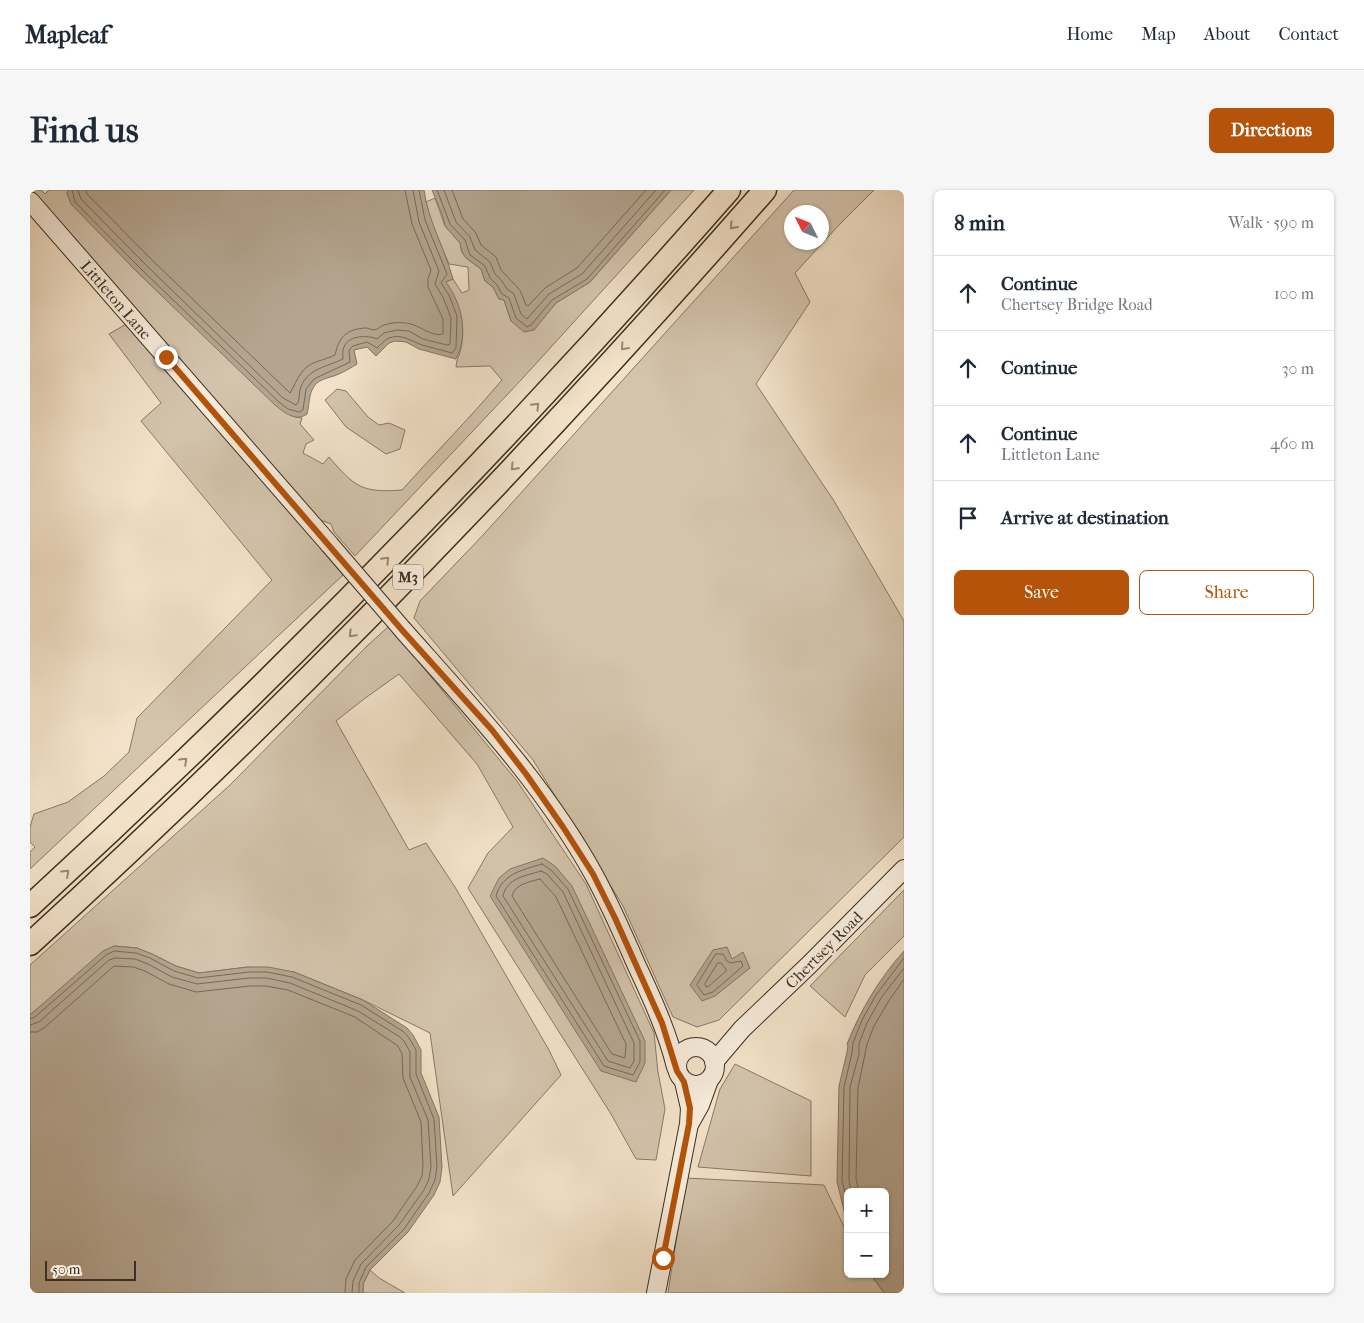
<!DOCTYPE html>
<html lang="en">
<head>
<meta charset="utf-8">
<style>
  body { margin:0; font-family:"IM FELL French Canon",serif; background:#f6f6f7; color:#1f2937 }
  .controls { position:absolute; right:15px; bottom:15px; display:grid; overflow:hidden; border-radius:8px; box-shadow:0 1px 4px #0004 }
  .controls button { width:45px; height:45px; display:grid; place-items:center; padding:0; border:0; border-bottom:1px solid #e0e1e3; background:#fff; color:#1f2937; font:25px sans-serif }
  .compass { position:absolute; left:754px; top:15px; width:45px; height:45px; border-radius:50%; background:#fff; box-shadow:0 1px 4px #0004; rotate:313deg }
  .scale { position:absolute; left:15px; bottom:12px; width:91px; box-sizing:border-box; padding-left:5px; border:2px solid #3b3022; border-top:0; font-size:14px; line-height:18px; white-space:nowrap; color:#3b3022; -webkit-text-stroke:4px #f7ecdc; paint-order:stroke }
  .stop { position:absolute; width:15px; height:15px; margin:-11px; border:4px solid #b45309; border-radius:50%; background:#fff }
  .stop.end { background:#b45309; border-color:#fff; box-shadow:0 1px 5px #0008 }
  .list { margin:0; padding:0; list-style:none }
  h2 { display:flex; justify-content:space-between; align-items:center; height:65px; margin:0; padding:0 20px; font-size:21px }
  h2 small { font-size:16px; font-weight:400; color:#747a83 }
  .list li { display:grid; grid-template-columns:32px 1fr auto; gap:15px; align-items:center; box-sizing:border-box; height:75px; padding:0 20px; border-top:1px solid #e0e1e3 }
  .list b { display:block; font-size:19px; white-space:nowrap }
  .list p { margin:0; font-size:16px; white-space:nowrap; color:#747a83 }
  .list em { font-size:16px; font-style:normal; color:#747a83 }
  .actions { display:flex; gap:10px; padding:15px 20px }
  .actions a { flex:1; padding:11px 0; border:1px solid #b45309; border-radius:8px; text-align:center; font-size:18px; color:#b45309 }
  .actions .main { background:#b45309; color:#fff }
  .icon { flex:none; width:28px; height:28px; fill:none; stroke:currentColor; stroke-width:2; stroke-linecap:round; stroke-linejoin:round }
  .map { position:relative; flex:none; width:874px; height:1103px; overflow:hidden; border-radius:8px }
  header { display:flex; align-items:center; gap:30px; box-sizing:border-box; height:70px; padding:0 25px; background:#fff; border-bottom:1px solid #e0e1e3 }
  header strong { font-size:24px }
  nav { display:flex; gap:28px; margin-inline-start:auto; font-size:18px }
  .intro { display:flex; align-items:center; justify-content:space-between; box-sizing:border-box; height:120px; padding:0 30px }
  h1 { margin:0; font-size:35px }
  .button { padding:12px 22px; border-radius:8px; background:#b45309; color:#fff; font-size:18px; font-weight:700 }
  main { display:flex; gap:30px; padding:0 30px }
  aside { flex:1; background:#fff; border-radius:8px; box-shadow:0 1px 4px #0004 }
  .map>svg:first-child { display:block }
  .green { fill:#d4c4ad; stroke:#887a68; fill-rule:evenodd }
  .water { fill:#b4a590; stroke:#847664 }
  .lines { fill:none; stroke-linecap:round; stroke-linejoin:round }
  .shore { stroke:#786a59; stroke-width:1 }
  .secondary-casing { stroke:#3b3022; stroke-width:20 }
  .highway-casing { stroke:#3b3022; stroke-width:25 }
  .secondary { stroke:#f7ecdc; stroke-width:18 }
  .highway { stroke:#f3e2c9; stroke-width:22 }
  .secondary-bridge-casing { stroke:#3b3022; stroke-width:20; stroke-linecap:butt }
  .secondary-bridge { stroke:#f7ecdc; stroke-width:18 }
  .oneway { stroke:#978976 }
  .route { stroke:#b45309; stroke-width:6 }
  .labels { text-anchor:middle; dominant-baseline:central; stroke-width:5; stroke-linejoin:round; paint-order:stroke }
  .shield { fill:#f7ecdc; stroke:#73685a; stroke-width:1 }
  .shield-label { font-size:15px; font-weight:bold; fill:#3b3022 }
  .street-label { font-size:16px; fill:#3b3022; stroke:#f7ecdc }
</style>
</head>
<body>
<header>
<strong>Mapleaf</strong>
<nav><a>Home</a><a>Map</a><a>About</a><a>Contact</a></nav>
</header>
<div class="intro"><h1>Find us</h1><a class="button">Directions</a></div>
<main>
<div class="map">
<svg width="874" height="1103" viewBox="0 0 874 1103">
  <rect width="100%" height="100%" fill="#f3e2c9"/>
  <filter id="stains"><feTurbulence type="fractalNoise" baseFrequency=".004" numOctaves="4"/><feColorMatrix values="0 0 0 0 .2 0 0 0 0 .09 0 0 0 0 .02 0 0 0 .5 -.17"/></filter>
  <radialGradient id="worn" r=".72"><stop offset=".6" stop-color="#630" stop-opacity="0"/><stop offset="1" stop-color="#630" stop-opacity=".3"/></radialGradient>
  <g class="green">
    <path d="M1,0H11L15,4L19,0H38L37,4L265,227L272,228L270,234L284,250L276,254L273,263L293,274L299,267C325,297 331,303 372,300C405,263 440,228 472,190L460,176L426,177C426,170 430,165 431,158C436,135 429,111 415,92L423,89L432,103L439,100L438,77L419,74L400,29L396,12L405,8L415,36L430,53L432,62L436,68L451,79L455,91L463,97L469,109L474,110L481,131L504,139L526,113L560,92L641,0H664L491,190L325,366L304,342L301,334L288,329Z"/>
    <path d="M764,0H844L809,35L765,83L780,112L726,194L804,311L874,431V647L689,830L667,837L643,827L593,716L503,570L384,428L390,411L454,344ZM762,22H792V52H762ZM697,758L701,769L720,778L711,783L683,760Z"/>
    <path d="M98,133L313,385L0,679V662L5,657L0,652V637L4,624L38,612L74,586L99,562L107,528L242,390L111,231L131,213L79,144Z"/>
    <path d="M307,199L316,201L338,227L349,235L359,233L375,240L370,259L356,264L316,237L295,210Z"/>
    <path d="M359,436L487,591L556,694L624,843L628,882L635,919L626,970L606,969L581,924L438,698L458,663L483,637L447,574L369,484L334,509L306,531L379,660L396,653L425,697L519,860L531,885L423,1006L400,843L333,810L264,782L218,777L169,783L146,776L122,764L107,758L84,756L0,825V775L200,595L337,456Z"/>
    <path d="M874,700V746L835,785L815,827L780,796Z"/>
    <path d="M705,874L781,911V986L668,977L690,899Z"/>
    <path d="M656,988L794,995L818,1045V1084H840L854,1103H638Z"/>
    <path d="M340,1080L349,1088L375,1103H333V1094Z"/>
  </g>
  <g class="water">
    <path d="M38,0H394C398,31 415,59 423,89L416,92C432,114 439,144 426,169L389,159L376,152L365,151L359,153L346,166L337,157L324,160L327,174C321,178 315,181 309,184C298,189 287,188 282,200C279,206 279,217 277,224C266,232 255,223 246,216L106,81L41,14L37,4Z"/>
    <path d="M402,0H641L560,92L526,113L504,140L494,142L481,131L474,110L469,109L463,97L455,91L451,79L436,68L432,62L430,53L415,36L412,24Z"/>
    <path d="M513,668L525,676L542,696L615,851V873L606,892L571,881L460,706L469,688L480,679Z"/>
    <path d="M84,756L107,758L122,764L146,776L169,783L218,777H238L264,782L333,810L377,838L383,845L391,860V883L409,927L412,977L410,992L404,1005L378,1042L340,1080L333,1094V1103H0V825L73,761Z"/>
    <path d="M697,757L702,769L713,762L720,778L685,806L672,811L660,795L683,760Z"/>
    <path d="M874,761V1103H855L840,1084H855V1002H818V1036L807,992L809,896L817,862L818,856L817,854C831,819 849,789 874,761Z"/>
  </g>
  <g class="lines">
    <g class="shore">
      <path d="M42,0L45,12L110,78L249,212L258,219L269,222L273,220L276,199L284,189L320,172L319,160L323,156L337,152L347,158C351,155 354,150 359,148C371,143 381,151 392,155C402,158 412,160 422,163L426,158L427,126L419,105L411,93L417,84L395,30L389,0"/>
      <path d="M48,0L51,9L114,73L253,208L266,215C271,210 268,203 271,197C278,178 297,177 313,169C313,165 312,161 314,157C318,145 338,145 347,149L354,143L367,140L379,141L393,149L417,155L420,154L421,128L413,107L405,94L409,81L389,32L383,0"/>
      <path d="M56,0L57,4L120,68L260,203C264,197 267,188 272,182C280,171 293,171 305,165C309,147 316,139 336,138C339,138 341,140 344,140C347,140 351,136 354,135C363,132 372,132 381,134C392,137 402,147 413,144V129L398,97V89L401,80L382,34L375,0"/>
      <path d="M407,0L420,34L435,50L440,65L455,76L460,88L467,95L472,104L479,108L486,128L497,137L501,135L522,110L557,89L635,0"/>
      <path d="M414,0L426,32L440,47L445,60L460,72L465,84L472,91L477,99L484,104L491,124L497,129L519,104L552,84L626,0"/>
      <path d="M422,0L433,29L446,43L451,55L466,67L471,80L490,100L496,115L498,116L515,98L547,78L616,0"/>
      <path d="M512,674L521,680L538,699L610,851V872L603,885L574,876L466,706C472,684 492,680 512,674Z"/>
      <path d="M511,681L517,684L533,702L604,853V871L600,878L578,871L473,706C477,688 495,686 511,681Z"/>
      <path d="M510,689L526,707L596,854L595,868L582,864L482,706C485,694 499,692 510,689Z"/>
      <path d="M686,764H693L697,771L701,773L711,771L713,776L683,802L674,805L667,795Z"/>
      <path d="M688,773H691L696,779V781L679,796L676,797L675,794Z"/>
      <path d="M0,829L5,827L76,765L84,761L106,763L120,768L144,781L168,788L219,782H237L262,787L331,815L374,842L379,848L386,860V884L404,929L407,977L405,990L399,1003L374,1039L336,1077L329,1093V1103"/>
      <path d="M0,835L9,832L79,770L85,768L105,769L118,774L142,787L167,794L219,788H237L260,793L328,821L370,847L374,851L380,862V887L398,930L401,977L399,989L394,1000L369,1035L331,1074L323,1091L322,1103"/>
      <path d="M0,842H7L14,838L84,776L103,777L115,781L139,794L166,802L220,796H236L258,800L325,827L368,856L372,864L373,888L391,932L393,976L392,986L387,996L363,1031L325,1070L316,1089L315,1103"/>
      <path d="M821,1002L819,990L820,897L829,864V853L837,833L851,808L874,778"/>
      <path d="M829,1002L826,989L828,898L837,854L844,836L858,812L874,789"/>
      <path d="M818,1014L812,991L814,897L822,863L823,853L832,830L846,805L874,768"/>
    </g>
    <g class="secondary-casing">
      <g id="secondary">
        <path d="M0,11L300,355"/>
        <path d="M373,440C442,518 514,594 564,685C580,714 593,744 606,774C622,808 637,841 646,877"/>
        <circle cx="666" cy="876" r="19"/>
        <path d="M684,872L712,839L779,775L874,679"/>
        <path d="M660,933L670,915L679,890"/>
        <path d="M626,1103L659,934L660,918L654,892"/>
      </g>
    </g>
    <g class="highway-casing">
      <g id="highway">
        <path d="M0,716C246,490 479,251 699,0"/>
        <path d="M0,754C259,517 504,264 735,0"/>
      </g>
    </g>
    <use href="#secondary" class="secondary"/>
    <use href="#highway" class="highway"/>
    <g class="secondary-bridge-casing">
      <path id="secondary-bridge" d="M300,355L373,440"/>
    </g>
    <use href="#secondary-bridge" class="secondary-bridge"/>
  </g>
  <defs><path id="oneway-chevron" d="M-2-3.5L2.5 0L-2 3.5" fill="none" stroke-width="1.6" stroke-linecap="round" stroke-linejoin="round" transform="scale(1.25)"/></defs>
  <g class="oneway">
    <use href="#oneway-chevron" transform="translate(703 36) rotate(132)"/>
    <use href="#oneway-chevron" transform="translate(594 157) rotate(132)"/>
    <use href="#oneway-chevron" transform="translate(506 216) rotate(-47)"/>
    <use href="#oneway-chevron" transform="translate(484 277) rotate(133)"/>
    <use href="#oneway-chevron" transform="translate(356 370) rotate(-46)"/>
    <use href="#oneway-chevron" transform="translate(322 444) rotate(135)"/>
    <use href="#oneway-chevron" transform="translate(154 571) rotate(-44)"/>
    <use href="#oneway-chevron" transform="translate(36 683) rotate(-43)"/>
  </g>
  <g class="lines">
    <path class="route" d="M136,167L372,440L462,540L496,584L533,637L563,684L585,728L632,833L647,881L654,892L660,918L659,934L633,1068"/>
  </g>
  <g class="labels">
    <rect class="shield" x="363" y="374.5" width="30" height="25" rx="4"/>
    <g class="shield-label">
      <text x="378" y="387">M3</text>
    </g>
    <g class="street-label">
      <text transform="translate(86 110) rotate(49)">Littleton Lane</text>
      <text transform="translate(794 760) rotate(-45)">Chertsey Road</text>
    </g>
  </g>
  <rect width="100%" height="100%" filter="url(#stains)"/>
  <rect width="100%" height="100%" fill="url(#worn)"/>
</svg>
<div class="controls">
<button>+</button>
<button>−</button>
</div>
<svg class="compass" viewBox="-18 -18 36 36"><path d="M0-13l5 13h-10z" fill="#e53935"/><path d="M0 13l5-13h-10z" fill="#747a83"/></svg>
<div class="scale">50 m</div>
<div class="stop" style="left:633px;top:1068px"></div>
<div class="stop end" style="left:136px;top:167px"></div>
</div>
<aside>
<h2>8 min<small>Walk · 590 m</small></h2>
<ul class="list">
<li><svg class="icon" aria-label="ahead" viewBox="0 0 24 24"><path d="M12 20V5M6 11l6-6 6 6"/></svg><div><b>Continue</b><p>Chertsey Bridge Road</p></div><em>100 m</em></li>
<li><svg class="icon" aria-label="ahead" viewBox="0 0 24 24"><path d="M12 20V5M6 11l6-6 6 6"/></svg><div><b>Continue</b></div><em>30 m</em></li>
<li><svg class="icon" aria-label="ahead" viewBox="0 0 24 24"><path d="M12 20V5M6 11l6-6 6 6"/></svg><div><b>Continue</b><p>Littleton Lane</p></div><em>460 m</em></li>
<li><svg class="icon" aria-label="arrive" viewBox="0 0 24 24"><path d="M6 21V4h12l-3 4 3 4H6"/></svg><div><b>Arrive at destination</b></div></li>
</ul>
<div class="actions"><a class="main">Save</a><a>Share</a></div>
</aside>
</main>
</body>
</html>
